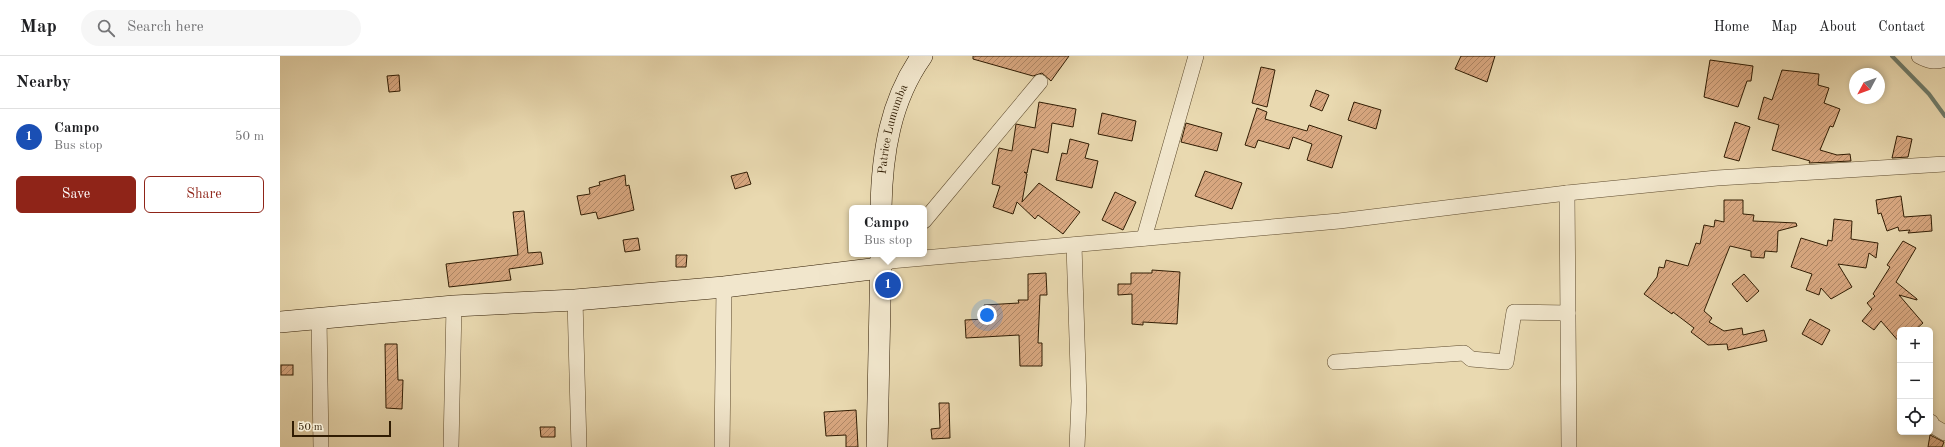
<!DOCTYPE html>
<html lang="en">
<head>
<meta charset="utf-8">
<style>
  body { margin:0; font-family:"Old Standard TT",serif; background:#f6f6f6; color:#202124 }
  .controls { position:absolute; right:12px; bottom:12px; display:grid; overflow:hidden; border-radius:6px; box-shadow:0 2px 6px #0003 }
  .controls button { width:36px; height:36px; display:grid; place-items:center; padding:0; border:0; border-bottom:1px solid #e0e0e0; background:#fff; color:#202124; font:20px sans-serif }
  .compass { position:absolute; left:1569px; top:12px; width:36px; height:36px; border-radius:50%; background:#fff; box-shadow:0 2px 6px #0003; rotate:229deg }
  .scale { position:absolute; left:12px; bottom:10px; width:99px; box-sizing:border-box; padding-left:4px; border:2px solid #301c03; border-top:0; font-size:11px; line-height:14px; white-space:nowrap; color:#301c03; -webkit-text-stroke:3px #f1e6cc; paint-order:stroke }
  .you { position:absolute; left:707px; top:259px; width:14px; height:14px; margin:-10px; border:3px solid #fff; border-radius:50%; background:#1a73e8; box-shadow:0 0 0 6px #1a73e833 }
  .badge { display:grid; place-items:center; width:26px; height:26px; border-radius:50%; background:#8f2418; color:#fff; font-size:13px; font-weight:700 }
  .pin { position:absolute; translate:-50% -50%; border:2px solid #fff; box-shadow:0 1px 4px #0006 }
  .popup { position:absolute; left:569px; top:149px; width:78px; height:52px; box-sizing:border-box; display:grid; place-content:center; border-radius:6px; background:#fff; filter:drop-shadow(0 1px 3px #0005); font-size:13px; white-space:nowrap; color:#757577 }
  .popup b { font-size:15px; color:#202124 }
  .popup::after { content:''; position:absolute; left:50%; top:100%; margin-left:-8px; border:8px solid transparent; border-top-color:#fff }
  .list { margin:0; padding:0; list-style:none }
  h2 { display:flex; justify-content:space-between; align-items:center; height:52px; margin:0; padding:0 16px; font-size:17px }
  h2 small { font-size:13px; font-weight:400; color:#757577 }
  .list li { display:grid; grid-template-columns:26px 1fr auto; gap:12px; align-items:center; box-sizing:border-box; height:56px; padding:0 16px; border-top:1px solid #e0e0e0 }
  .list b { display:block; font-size:15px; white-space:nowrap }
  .list p { margin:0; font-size:13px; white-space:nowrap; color:#757577 }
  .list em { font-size:13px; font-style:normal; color:#757577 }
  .actions { display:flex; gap:8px; padding:12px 16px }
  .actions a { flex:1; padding:9px 0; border:1px solid #8f2418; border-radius:6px; text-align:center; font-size:14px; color:#8f2418 }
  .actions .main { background:#8f2418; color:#fff }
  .icon { flex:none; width:22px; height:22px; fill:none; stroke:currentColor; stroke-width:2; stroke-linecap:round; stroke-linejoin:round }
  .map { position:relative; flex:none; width:1665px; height:391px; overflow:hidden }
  header { display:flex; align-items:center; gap:24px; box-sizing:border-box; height:56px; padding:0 20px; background:#fff; border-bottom:1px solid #e0e0e0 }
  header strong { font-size:19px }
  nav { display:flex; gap:22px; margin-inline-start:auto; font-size:14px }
  .search { width:280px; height:36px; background:#f6f6f6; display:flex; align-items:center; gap:10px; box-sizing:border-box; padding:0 14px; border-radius:22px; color:#757577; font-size:15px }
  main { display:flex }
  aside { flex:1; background:#fff }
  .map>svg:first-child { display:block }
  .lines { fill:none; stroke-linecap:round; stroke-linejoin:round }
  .stream { stroke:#6e7b6a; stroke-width:4 }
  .building { fill:url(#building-hatch); stroke:#301c03 }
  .street-casing { stroke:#5e4b2e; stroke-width:16 }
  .secondary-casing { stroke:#301c03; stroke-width:22 }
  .street { stroke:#f1e6cc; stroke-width:15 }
  .secondary { stroke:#f1e6cc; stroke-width:21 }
  .labels { text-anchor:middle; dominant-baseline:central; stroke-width:3.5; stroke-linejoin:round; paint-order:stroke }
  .street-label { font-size:12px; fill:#301c03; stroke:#f1e6cc }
</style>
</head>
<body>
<header>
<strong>Map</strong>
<div class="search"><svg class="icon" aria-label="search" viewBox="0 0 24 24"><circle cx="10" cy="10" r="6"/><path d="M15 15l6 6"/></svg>Search here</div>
<nav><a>Home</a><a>Map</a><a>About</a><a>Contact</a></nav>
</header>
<main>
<aside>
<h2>Nearby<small></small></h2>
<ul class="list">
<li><span class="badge" style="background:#1a4fb4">1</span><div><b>Campo</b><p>Bus stop</p></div><em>50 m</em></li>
</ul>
<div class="actions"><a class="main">Save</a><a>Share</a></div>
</aside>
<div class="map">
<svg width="1665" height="391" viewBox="0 0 1665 391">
  <defs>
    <pattern id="building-hatch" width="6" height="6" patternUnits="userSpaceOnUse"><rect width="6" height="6" fill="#d9a881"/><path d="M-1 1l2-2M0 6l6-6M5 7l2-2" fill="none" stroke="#b08867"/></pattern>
  </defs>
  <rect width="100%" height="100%" fill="#e9d9b0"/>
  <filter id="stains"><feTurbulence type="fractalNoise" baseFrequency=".005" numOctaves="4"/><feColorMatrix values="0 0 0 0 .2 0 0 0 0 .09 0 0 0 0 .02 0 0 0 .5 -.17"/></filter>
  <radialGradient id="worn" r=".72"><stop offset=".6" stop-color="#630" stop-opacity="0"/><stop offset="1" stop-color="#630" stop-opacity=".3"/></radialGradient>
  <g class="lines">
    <path class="stream" d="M1612,0L1649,38L1665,60"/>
  </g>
  <g class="building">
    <path d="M693,0H789L771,25L762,17L753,20L693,3Z"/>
    <path d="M1181,0H1215L1207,26L1175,13Z"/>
    <path d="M1430,4L1473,10L1471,25H1467L1458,51L1424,41Z"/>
    <path d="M981,11L995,14L987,51L972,47Z"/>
    <path d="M1502,14L1539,18L1538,29L1549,32L1544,47L1560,53L1553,71L1550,70L1540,94L1557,99L1570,98L1571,105L1529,107L1530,105L1492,94L1499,69L1478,63L1484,41L1492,44Z"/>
    <path d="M119,19L120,35L109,36L107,20Z"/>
    <path d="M1036,34L1049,39L1042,55L1030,50Z"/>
    <path d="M759,46L796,53L793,71L772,67L768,97L752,93L747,117L744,116L747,118L742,146L759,127L800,156L783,178L758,159L755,163L737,146L733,158L713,151L720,130L712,128L719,92L732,95L736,68L755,72Z"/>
    <path d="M1074,46L1101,54L1096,73L1068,64Z"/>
    <path d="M977,52L987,56L985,63L1027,75L1029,69L1062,80L1052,112L1027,104L1032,88L1013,81L1009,93L978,84L975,92L965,89Z"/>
    <path d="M822,57L856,65L852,85L818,78Z"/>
    <path d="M1455,66L1470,71L1459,105L1444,101Z"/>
    <path d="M906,67L942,77L937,95L901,86Z"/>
    <path d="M1617,80L1632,83L1628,101L1612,102Z"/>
    <path d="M790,83L809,88L805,102L818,105L812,132L776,124L782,97L787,98Z"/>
    <path d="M925,115L962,127L952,153L915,140Z"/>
    <path d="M467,116L471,128L455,133L451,120Z"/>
    <path d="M345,119L346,130L349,129L354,154L318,163L316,156L301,159L297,140L310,138L309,132L320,129L319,126Z"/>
    <path d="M835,136L856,146L843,174L822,164Z"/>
    <path d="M1621,140L1624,161L1651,159L1652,175L1628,177L1630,174L1619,175L1618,171L1607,175L1601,157L1598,158L1596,144Z"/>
    <path d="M1444,144H1463V158L1474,159L1473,165L1516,167L1517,170L1498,175L1497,196L1485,195L1484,202L1471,201V195L1450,190L1424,255L1432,262L1429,266L1444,275L1462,272L1463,279L1484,274L1487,285L1448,294L1447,288L1428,289L1411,276L1414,272L1393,256L1392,258L1364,238L1377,221L1379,211L1384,212L1386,204L1408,210L1416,187L1420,188L1424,169L1434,171L1435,164L1444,166Z"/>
    <path d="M244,155L248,197L261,196L263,208L229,213L231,224L169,231L166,208L238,199L233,156Z"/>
    <path d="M1554,163L1572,165L1571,183L1598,187L1596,202L1589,197L1586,212L1558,208L1572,231L1551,243L1541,232L1539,239L1526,234L1532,218L1511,211L1521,182L1547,190L1548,184L1552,185Z"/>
    <path d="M358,182L360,194L345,196L343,184Z"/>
    <path d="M1623,185L1636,192L1616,226L1637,243V244L1619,239L1643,267L1635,274H1620V287L1601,265L1594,274L1582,265L1592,253L1587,247L1595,240L1593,238L1610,211L1607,209Z"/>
    <path d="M396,199H407L406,211H396Z"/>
    <path d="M872,214L900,216L897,268L863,266V269L852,268V238L838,239V228H851V217H872Z"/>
    <path d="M766,217L767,239H760L758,287H762V310H740L739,279L686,282L685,264L705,263L704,249L739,247L738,244H748V218Z"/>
    <path d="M1464,218L1479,235L1467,246L1452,228Z"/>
    <path d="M1530,263L1550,274L1542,289L1522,278Z"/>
    <path d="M105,288H117L118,324H123L122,353L106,352Z"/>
    <rect x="1" y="309" width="12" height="10"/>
    <path d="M659,347H669L670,382L652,383L651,373L660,372Z"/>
    <path d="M576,354L578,391H566V379L546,380L544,356Z"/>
    <path d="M260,371H275V381H261Z"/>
    <path d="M1650,379L1664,386L1662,391H1648Z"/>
  </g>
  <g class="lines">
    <g class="street-casing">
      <g id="street">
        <path d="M1639,0C1648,5 1655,7 1665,3"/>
        <path d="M1287,137L1289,391"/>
        <path d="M644,165L760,26"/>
        <path d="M864,182L916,0"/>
        <path d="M794,189L799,345L797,391"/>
        <path d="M600,212L610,205L1059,165L1287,137L1437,122L1665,108"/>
        <path d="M295,244L299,391"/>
        <path d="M39,261L41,391"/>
        <path d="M1055,306L1184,297L1191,303L1226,306L1234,256L1288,257"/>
        <path d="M1651,366L1653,370L1665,377"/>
        <path d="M171,391L174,250"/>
        <path d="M442,391L444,231"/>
      </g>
    </g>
    <g class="secondary-casing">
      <g id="secondary">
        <path id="s1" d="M601,152C602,98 610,45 642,0"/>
        <path d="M0,266L174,250L295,244L444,231L600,212"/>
        <path d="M597,391L601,199"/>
      </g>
    </g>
    <use href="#street" class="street"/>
    <use href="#secondary" class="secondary"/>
  </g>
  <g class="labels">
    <g class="street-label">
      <text stroke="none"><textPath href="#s1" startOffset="80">Patrice Lumumba</textPath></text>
    </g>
  </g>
  <rect width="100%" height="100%" filter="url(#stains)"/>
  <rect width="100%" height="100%" fill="url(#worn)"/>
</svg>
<div class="controls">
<button>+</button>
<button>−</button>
<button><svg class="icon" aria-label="locate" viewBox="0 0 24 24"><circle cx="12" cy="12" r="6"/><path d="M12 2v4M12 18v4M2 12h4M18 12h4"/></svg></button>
</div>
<svg class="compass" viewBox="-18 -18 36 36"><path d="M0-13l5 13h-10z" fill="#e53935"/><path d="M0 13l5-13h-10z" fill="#757577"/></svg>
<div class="scale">50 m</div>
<div class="you"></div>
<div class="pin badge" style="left:608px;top:229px;background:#1a4fb4">1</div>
<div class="popup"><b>Campo</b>Bus stop</div>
</div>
</main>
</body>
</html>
